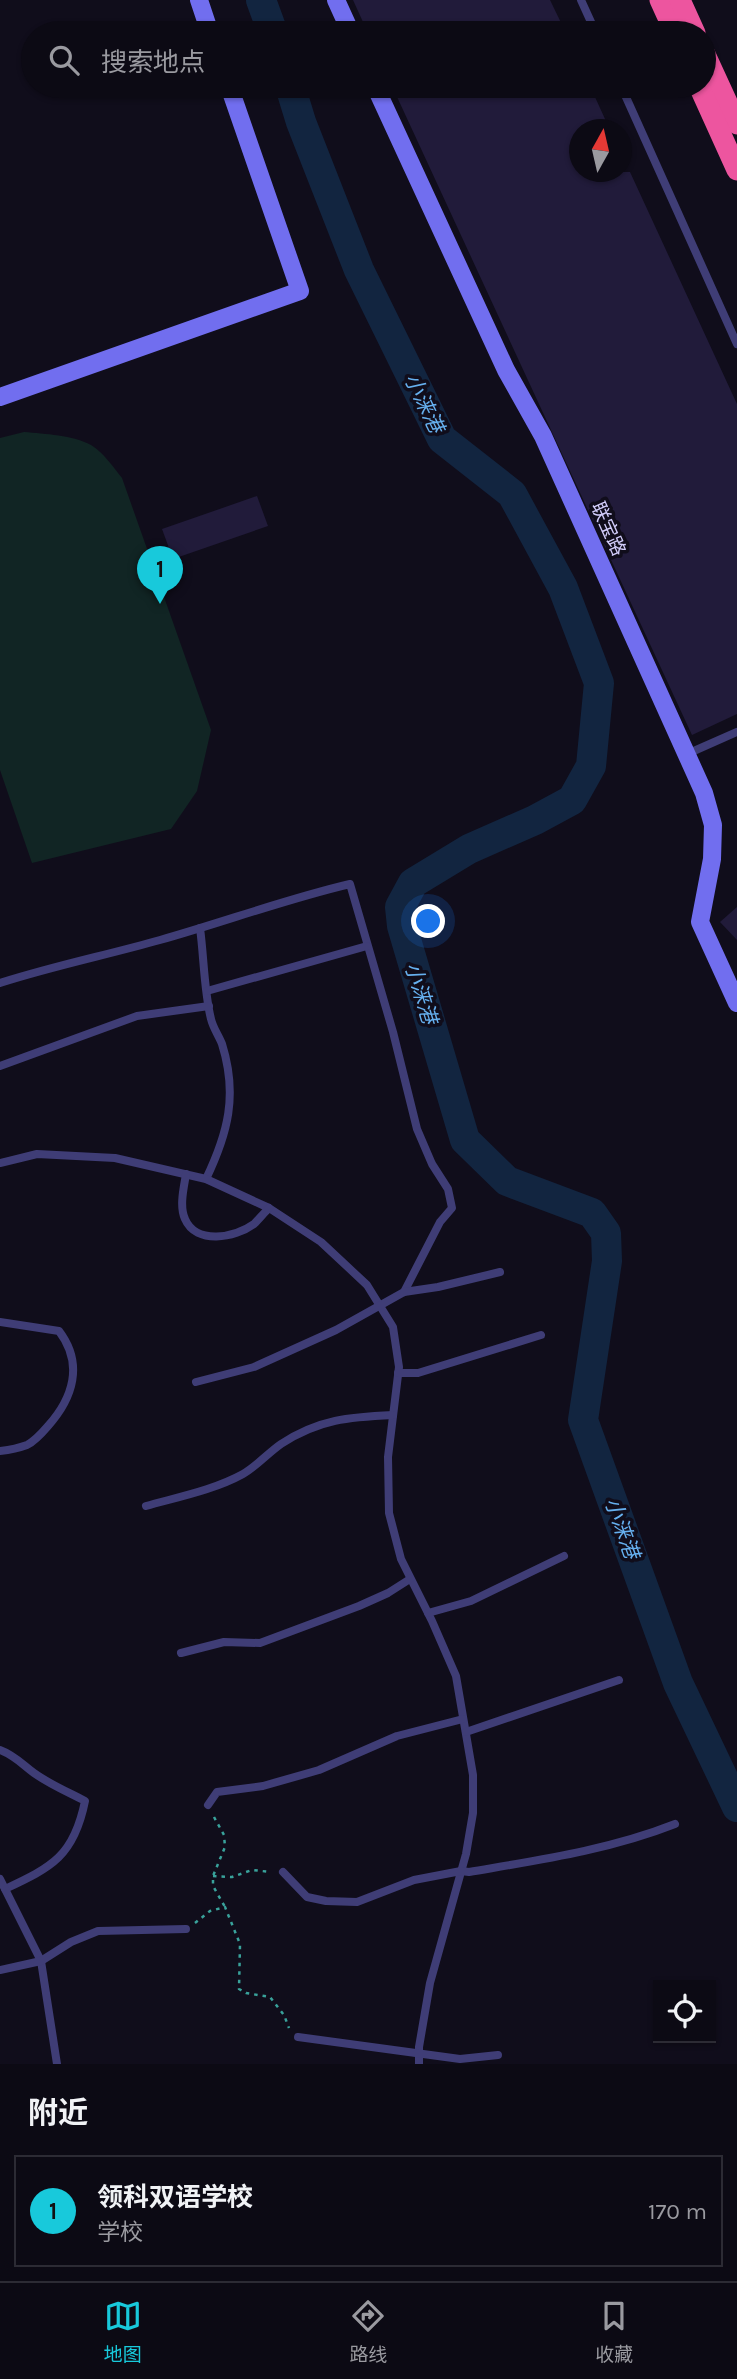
<!DOCTYPE html>
<html lang="zh">
<head>
<meta charset="utf-8">
<style>
  body { margin:0; font-family:Karla,"Noto Sans SC",sans-serif; background:#1a1822; color:#f1f3f6 }
  .controls { position:absolute; right:21px; bottom:21px; display:grid; overflow:hidden; border-radius:0px; box-shadow:0 2px 5px #0004 }
  .controls button { width:63px; height:63px; display:grid; place-items:center; padding:0; border:0; border-bottom:2px solid #2c2b34; background:#0c0a14; color:#f1f3f6; font:35px sans-serif }
  .compass { position:absolute; left:569px; top:119px; width:63px; height:63px; border-radius:50%; background:#0c0a14; box-shadow:0 2px 5px #0004; rotate:8deg }
  .you { position:absolute; left:429px; top:922px; width:24px; height:24px; margin:-18px; border:5px solid #fff; border-radius:50%; background:#1a73e8; box-shadow:0 0 0 10px #1a73e833 }
  .badge { display:grid; place-items:center; width:46px; height:46px; border-radius:50%; background:#18c9db; color:#111; font-size:23px; font-weight:700 }
  .pin { position:absolute; translate:-50% -58px; filter:drop-shadow(0 2px 4px #0008) }
  .pin::after { content:''; position:absolute; top:37px; width:24px; height:21px; background:inherit; clip-path:polygon(0 0,100% 0,50% 100%) }
  .list { margin:0; padding:0; list-style:none }
  h2 { display:flex; justify-content:space-between; align-items:center; height:91px; margin:0; padding:0 28px; font-size:30px }
  h2 small { font-size:23px; font-weight:400; color:#9a9aa0 }
  .list li { display:grid; grid-template-columns:46px 1fr auto; gap:21px; align-items:center; box-sizing:border-box; height:112px; margin:0 14px 14px; padding:0 14px; border:2px solid #2c2b34; border-radius:0px }
  .list b { display:block; font-size:26px; white-space:nowrap }
  .list p { margin:0; font-size:23px; white-space:nowrap; color:#9a9aa0 }
  .list em { font-size:23px; font-style:normal; color:#9a9aa0 }
  .icon { flex:none; width:38px; height:38px; fill:none; stroke:currentColor; stroke-width:2; stroke-linecap:round; stroke-linejoin:round }
  .map { position:relative; flex:none; width:737px; height:2064px; overflow:hidden }
  .search { position:absolute; background:#0c0a14; box-shadow:0 2px 5px #0004; left:21px; right:21px; top:21px; height:77px; display:flex; align-items:center; gap:18px; box-sizing:border-box; padding:0 24px; border-radius:38px; color:#9a9aa0; font-size:26px }
  .sheet { height:217px; background:#0c0a14 }
  nav { display:flex; justify-content:space-around; align-items:center; box-sizing:border-box; height:98px; border-top:2px solid #2c2b34; background:#0c0a14; font-size:19px; color:#9a9aa0 }
  nav a { display:grid; justify-items:center; gap:4px }
  nav .on { color:#18c9db }
  .map>svg:first-child { display:block }
  .green { fill:#112524 }
  .lines { fill:none; stroke-linecap:round; stroke-linejoin:round }
  .river { stroke:#122540; stroke-width:30 }
  .building { fill:#211b3a }
  .path { stroke:#39a29b; stroke-width:2.5; stroke-dasharray:3.5 5; stroke-linecap:butt }
  .lane { stroke:#3f3d76; stroke-width:8 }
  .secondary { stroke:#716eef; stroke-width:18 }
  .highway { stroke:#ed559f; stroke-width:21 }
  .labels { text-anchor:middle; dominant-baseline:central; stroke-width:7; stroke-linejoin:round; paint-order:stroke }
  .street-label { font-size:19px; fill:#d2cdfa; stroke:#100d1b }
  .water-label { font-size:21px; font-style:italic; fill:#66b0ef; stroke:#100d1b }
</style>
</head>
<body>
<div class="map">
<svg width="737" height="2064" viewBox="0 0 737 2064">
  <rect width="100%" height="100%" fill="#100d1b"/>
  <path class="green" d="M24,432C45,434 73,435 91,445C104,453 113,467 122,478L211,730L197,791L171,829L32,863L0,770V438Z"/>
  <g class="lines">
    <g class="river">
      <path d="M261,0L273,33"/>
      <path d="M290,86L301,122L359,270L442,439L512,494L563,588L599,683L591,766L572,800L535,820L469,849L413,883L400,907L402,926L465,1140L507,1181L592,1213L606,1233L607,1261L583,1420L678,1683L737,1807"/>
    </g>
  </g>
  <g class="building">
    <path d="M353,0H550L566,33H368Z"/>
    <path d="M392,86H590L610,130H579V172H630L737,404V714L692,735Z"/>
    <path d="M257,496L268,526L173,559L162,529Z"/>
    <path d="M737,907V940L720,922Z"/>
  </g>
  <g class="lines">
    <g class="path">
      <path d="M214,1817L224,1835L225,1847L213,1876V1886L225,1907"/>
      <path d="M213,1876L232,1877L252,1870L271,1872"/>
      <path d="M195,1923L210,1911L225,1907L240,1944L239,1989L246,1993L270,1997L284,2015L289,2028"/>
    </g>
    <g class="lane">
      <path d="M581,0L596,33"/>
      <path d="M621,86L737,344"/>
      <path d="M687,754L737,732"/>
      <path d="M200,928C204,958 204,991 211,1019C213,1028 219,1036 222,1044C238,1095 228,1133 206,1179"/>
      <path d="M0,983C53,966 107,955 160,940C224,922 286,899 350,884L393,1032L417,1129L432,1164L448,1189L452,1208L440,1222L404,1292"/>
      <path d="M207,991L367,946"/>
      <path d="M0,1066L137,1016L209,1006"/>
      <path d="M0,1163L37,1154L115,1158L206,1179L269,1208L321,1242L367,1285L393,1327L399,1367L388,1457L389,1513L401,1559L432,1621L456,1676L473,1775V1813L466,1854L430,1983L419,2047V2064"/>
      <path d="M186,1174C184,1187 179,1206 185,1219C196,1245 235,1238 254,1224C259,1219 264,1213 269,1208"/>
      <path d="M0,1322L59,1331C84,1364 73,1398 48,1426C42,1433 35,1441 27,1445C19,1448 9,1450 0,1451"/>
      <path d="M398,1373H418L541,1335"/>
      <path d="M196,1382L254,1367L336,1330L404,1292L438,1287L500,1272"/>
      <path d="M146,1506C178,1497 214,1490 243,1474C257,1466 268,1453 281,1444C319,1419 350,1417 393,1415"/>
      <path d="M428,1613L471,1601L564,1556"/>
      <path d="M181,1653L224,1642L260,1643L359,1606L388,1593L410,1579"/>
      <path d="M466,1732L619,1680"/>
      <path d="M0,1750C14,1755 22,1764 34,1773C49,1784 68,1792 85,1801C74,1856 52,1867 5,1889"/>
      <path d="M208,1805L217,1792L263,1786L319,1770L397,1736L463,1719"/>
      <path d="M283,1872L307,1897L326,1901L357,1902L414,1880L461,1871L469,1872C539,1860 609,1850 675,1824"/>
      <path d="M0,1879L41,1961L57,2064"/>
      <path d="M0,1970L41,1961L71,1942L98,1931L186,1929"/>
      <path d="M298,2037L460,2059L498,2055"/>
    </g>
    <g class="secondary">
      <path d="M199,0L210,33"/>
      <path d="M336,0L351,33"/>
      <path d="M375,86L506,370L543,436L704,793L713,825L712,859L700,922L737,1003"/>
      <path d="M0,397L300,291L229,86"/>
    </g>
    <g class="highway">
      <path d="M660,0L675,33"/>
      <path d="M680,0L695,33"/>
      <path d="M704,52L737,124"/>
      <path d="M699,86L737,170"/>
    </g>
  </g>
  <g class="labels">
    <g class="street-label">
      <text transform="translate(608 529) rotate(66)">联宝路</text>
    </g>
    <g class="water-label">
      <text transform="translate(424 403) rotate(64)">小涞港</text>
      <text transform="translate(421 993) rotate(73)">小涞港</text>
      <text transform="translate(622 1528) rotate(70)">小涞港</text>
    </g>
  </g>
</svg>
<div class="controls">
<button><svg class="icon" aria-label="locate" viewBox="0 0 24 24"><circle cx="12" cy="12" r="6"/><path d="M12 2v4M12 18v4M2 12h4M18 12h4"/></svg></button>
</div>
<svg class="compass" viewBox="-18 -18 36 36"><path d="M0-13l5 13h-10z" fill="#e53935"/><path d="M0 13l5-13h-10z" fill="#9a9aa0"/></svg>
<div class="you"></div>
<div class="pin badge" style="left:160px;top:604px">1</div>
<div class="search"><svg class="icon" aria-label="search" viewBox="0 0 24 24"><circle cx="10" cy="10" r="6"/><path d="M15 15l6 6"/></svg>搜索地点</div>
</div>
<section class="sheet">
<h2>附近<small></small></h2>
<ul class="list">
<li><span class="badge">1</span><div><b>领科双语学校</b><p>学校</p></div><em>170 m</em></li>
</ul>
</section>
<nav>
<a class="on"><svg class="icon" aria-label="map" viewBox="0 0 24 24"><path d="M3 6l6-2 6 2 6-2v14l-6 2-6-2-6 2zM9 4v14M15 6v14"/></svg>地图</a>
<a><svg class="icon" aria-label="directions" viewBox="0 0 24 24"><path d="M12 3l9 9-9 9-9-9zM9 14v-3h6M13 9l2 2-2 2"/></svg>路线</a>
<a><svg class="icon" aria-label="saved" viewBox="0 0 24 24"><path d="M7 4h10v16l-5-4-5 4z"/></svg>收藏</a>
</nav>
</body>
</html>
